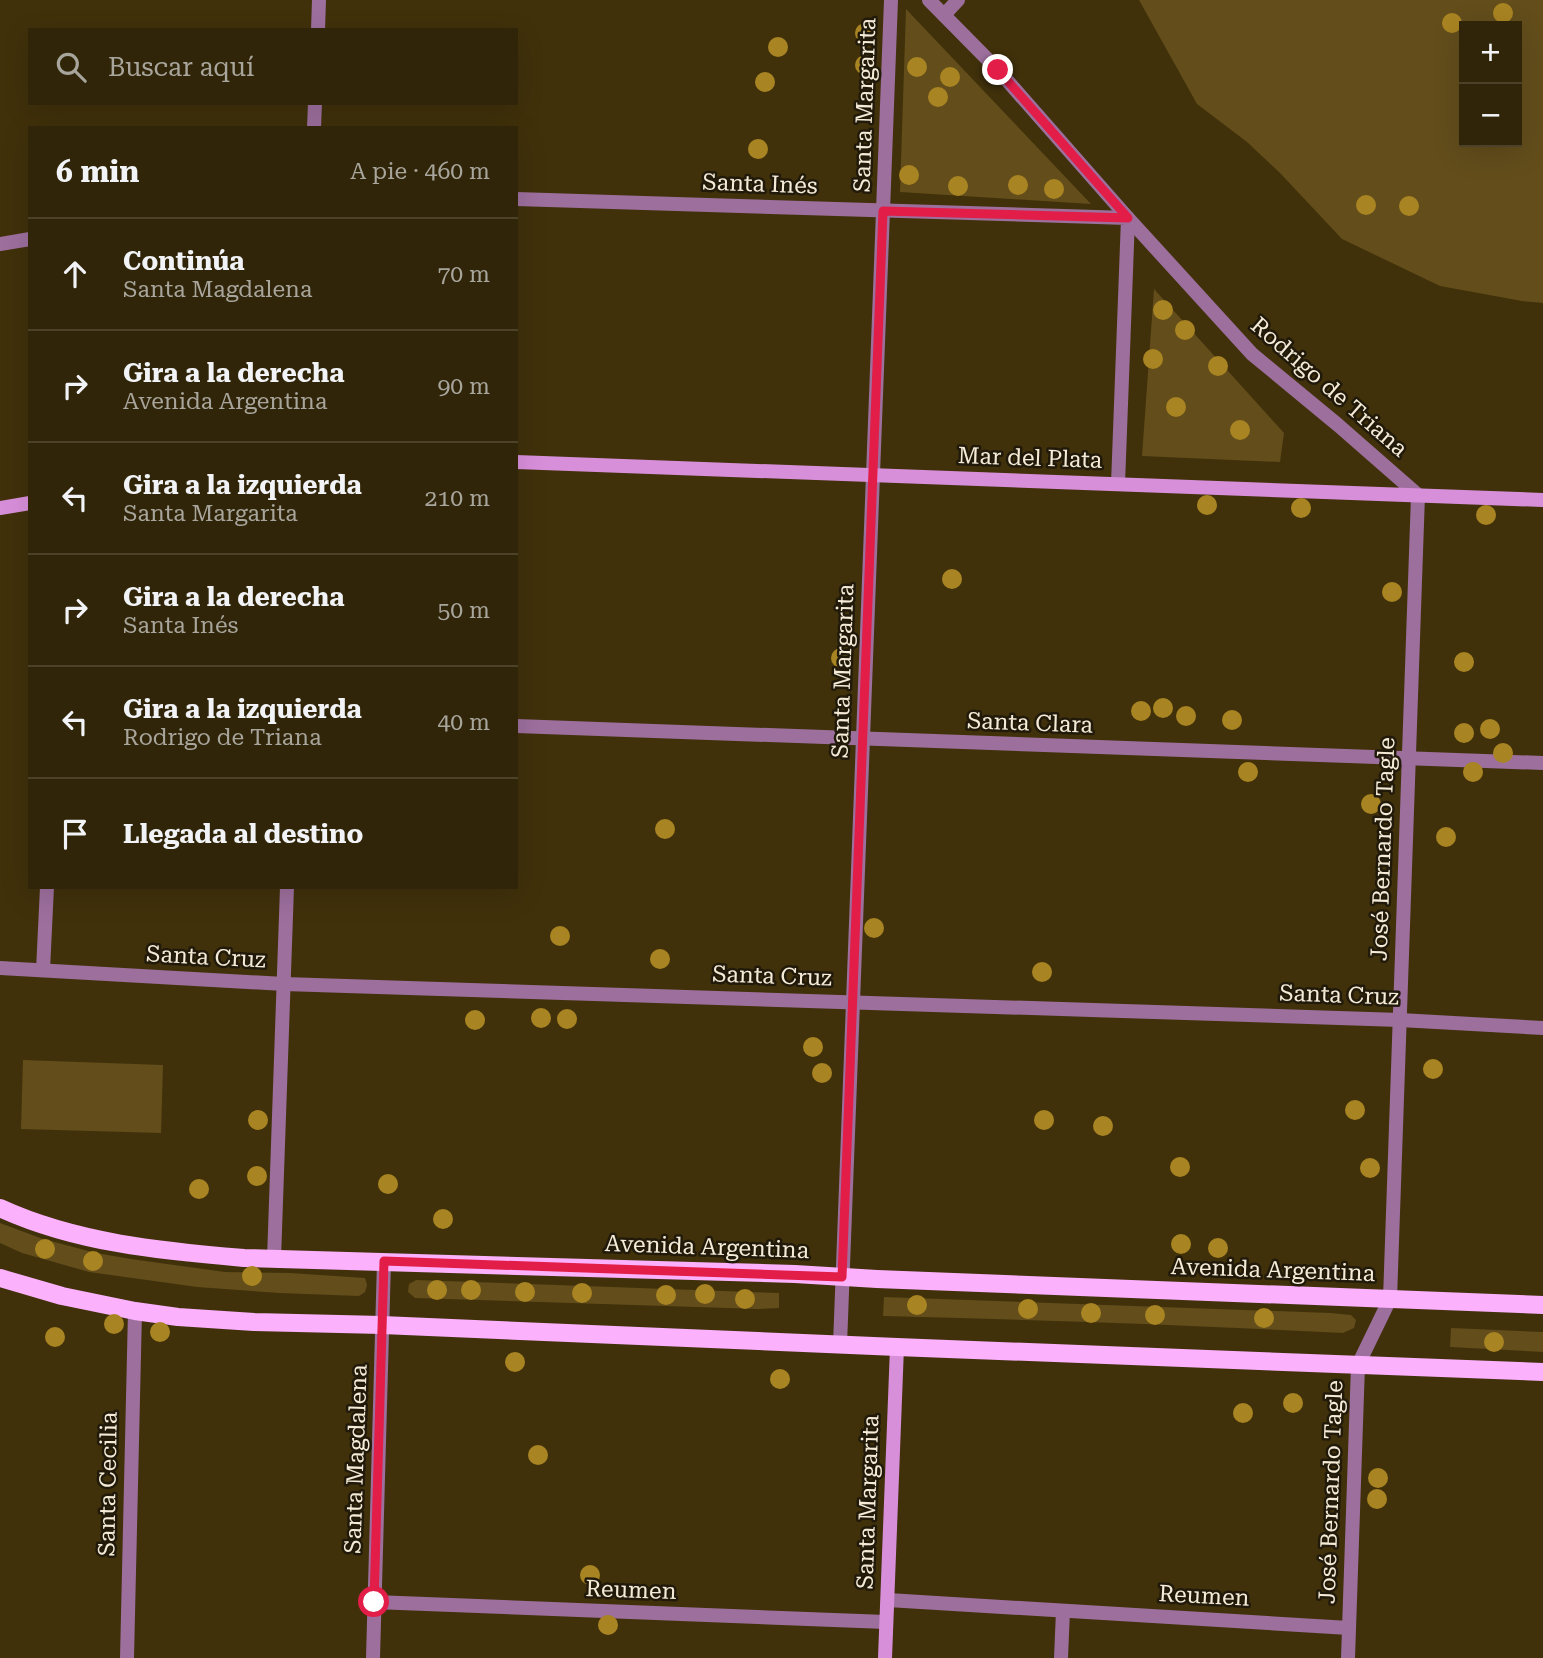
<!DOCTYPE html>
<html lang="es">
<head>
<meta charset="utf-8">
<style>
  body { margin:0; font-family:"Roboto Serif",serif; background:#3c3116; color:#f1f3f6 }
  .controls { position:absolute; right:21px; top:21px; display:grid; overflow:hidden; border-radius:0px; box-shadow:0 7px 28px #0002 }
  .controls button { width:63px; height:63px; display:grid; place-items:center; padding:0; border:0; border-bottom:2px solid #4b4229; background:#302508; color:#f1f3f6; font:35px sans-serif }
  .stop { position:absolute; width:21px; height:21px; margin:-16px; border:5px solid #e11d48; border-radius:50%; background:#fff }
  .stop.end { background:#e11d48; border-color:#fff; box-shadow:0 2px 7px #0008 }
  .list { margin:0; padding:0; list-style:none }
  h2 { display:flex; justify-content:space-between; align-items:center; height:91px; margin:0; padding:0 28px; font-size:30px }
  h2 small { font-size:23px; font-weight:400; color:#a8a59c }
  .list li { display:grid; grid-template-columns:46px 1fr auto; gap:21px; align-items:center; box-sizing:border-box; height:112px; padding:0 28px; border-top:2px solid #4b4229 }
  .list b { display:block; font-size:26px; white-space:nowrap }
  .list p { margin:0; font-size:23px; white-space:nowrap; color:#a8a59c }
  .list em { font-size:23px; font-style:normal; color:#a8a59c }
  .icon { flex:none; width:38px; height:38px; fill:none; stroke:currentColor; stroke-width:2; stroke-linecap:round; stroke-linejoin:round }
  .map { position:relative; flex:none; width:1543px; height:1658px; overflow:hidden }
  .search { position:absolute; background:#302508; box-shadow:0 7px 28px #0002; left:28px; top:28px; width:490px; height:77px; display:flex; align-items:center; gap:18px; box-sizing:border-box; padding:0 24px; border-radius:0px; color:#a8a59c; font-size:26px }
  .panel { position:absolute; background:#302508; box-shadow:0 7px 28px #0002; left:28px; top:126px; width:490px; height:763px; border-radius:0px }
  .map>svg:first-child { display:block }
  .green { fill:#624d1b; fill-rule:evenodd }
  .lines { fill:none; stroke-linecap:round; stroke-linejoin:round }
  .street { stroke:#9d6f9d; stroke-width:14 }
  .secondary { stroke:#d88fda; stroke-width:14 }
  .primary { stroke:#fcb1fd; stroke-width:18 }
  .tree { fill:#a98422 }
  .route { stroke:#e11d48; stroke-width:9 }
  .labels { text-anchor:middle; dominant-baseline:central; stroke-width:5; stroke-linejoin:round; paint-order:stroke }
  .street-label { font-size:23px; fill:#f5ebd7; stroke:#211a0b }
</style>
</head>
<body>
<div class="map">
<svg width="1543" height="1658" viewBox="0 0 1543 1658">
  <rect width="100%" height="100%" fill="#40310b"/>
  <g class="green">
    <path d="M1139,0H1543V303L1522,301L1440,286L1342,239L1280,173L1247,142L1197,104ZM1464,26H1517V142H1464Z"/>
    <path d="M906,9L1091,204L900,192Z"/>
    <path d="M1154,289L1284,433L1280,462L1142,456Z"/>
    <path d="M23,1060L163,1065L161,1133L21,1129Z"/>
    <path d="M0,1223L43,1239L96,1253L131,1259L225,1272L290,1273L365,1278L367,1285L365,1292L359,1296L279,1293L197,1287L89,1272L22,1253L0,1243Z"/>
    <path d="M416,1280L779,1293V1308L759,1309L415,1298L408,1292L409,1284Z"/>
    <path d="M884,1297L1331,1313L1351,1315L1356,1320L1354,1328L1343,1333C1190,1325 1036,1320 883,1316Z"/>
    <path d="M1451,1328L1543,1332V1352L1450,1347Z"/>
  </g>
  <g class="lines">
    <g class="street">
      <path d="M929,0L998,70L1128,218L1252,354L1338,425L1418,495L1390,1299L1358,1365L1348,1658"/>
      <path d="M944,15L958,0"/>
      <path d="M318,30L319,0"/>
      <path d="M314,128L315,103"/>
      <path d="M516,199L1128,218L1118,484"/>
      <path d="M0,244L30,239"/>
      <path d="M516,726L1543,763"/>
      <path d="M0,968L284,984L1400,1020L1543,1028"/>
      <path d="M43,970L47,887"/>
      <path d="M274,1259L287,887"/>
      <path d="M840,1345L891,0"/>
      <path d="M888,1600L1349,1628"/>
      <path d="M374,1602L886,1622"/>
      <path d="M127,1658L135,1311"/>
      <path d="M373,1658L384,1261"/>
      <path d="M1061,1658L1063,1611"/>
    </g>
    <g class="secondary">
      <path d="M516,462L1543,500"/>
      <path d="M0,508L30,503"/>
      <path d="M885,1658L897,1347"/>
    </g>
    <g class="primary">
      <path d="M0,1208C76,1243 162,1251 244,1258L795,1274L877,1279L1543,1305"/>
      <path d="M0,1278L62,1296L135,1311L178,1317L254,1322L382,1325L897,1347L1543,1372"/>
    </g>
  </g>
  <g class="tree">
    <circle cx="1503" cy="13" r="10"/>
    <circle cx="1452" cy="23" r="10"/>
    <circle cx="865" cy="33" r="10"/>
    <circle cx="778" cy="47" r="10"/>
    <circle cx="865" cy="65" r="10"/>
    <circle cx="917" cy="67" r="10"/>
    <circle cx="950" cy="77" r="10"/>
    <circle cx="765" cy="82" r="10"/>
    <circle cx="938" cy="97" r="10"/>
    <circle cx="758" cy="149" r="10"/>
    <circle cx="909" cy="175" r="10"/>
    <circle cx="1018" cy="185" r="10"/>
    <circle cx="958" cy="186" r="10"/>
    <circle cx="1054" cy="189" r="10"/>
    <circle cx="1366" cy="205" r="10"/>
    <circle cx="1409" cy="206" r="10"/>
    <circle cx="1163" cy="310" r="10"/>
    <circle cx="1185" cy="330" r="10"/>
    <circle cx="1153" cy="359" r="10"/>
    <circle cx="1218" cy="366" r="10"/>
    <circle cx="1176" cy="407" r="10"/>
    <circle cx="1240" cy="430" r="10"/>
    <circle cx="1207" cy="505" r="10"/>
    <circle cx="1301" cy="508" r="10"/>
    <circle cx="1486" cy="515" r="10"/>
    <circle cx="952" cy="579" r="10"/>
    <circle cx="1392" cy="592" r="10"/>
    <circle cx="841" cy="658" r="10"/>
    <circle cx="1464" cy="662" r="10"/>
    <circle cx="1163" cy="708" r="10"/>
    <circle cx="1141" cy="711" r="10"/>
    <circle cx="1186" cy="716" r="10"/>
    <circle cx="1232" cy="720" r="10"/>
    <circle cx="1490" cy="729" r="10"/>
    <circle cx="1464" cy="733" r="10"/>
    <circle cx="1503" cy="753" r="10"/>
    <circle cx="1248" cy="772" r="10"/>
    <circle cx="1473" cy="772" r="10"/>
    <circle cx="1371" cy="804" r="10"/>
    <circle cx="665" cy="829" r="10"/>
    <circle cx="1446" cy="837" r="10"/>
    <circle cx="874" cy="928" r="10"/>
    <circle cx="560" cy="936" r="10"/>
    <circle cx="660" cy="959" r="10"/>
    <circle cx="1042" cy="972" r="10"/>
    <circle cx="541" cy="1018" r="10"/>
    <circle cx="567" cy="1019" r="10"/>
    <circle cx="475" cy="1020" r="10"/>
    <circle cx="813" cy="1047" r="10"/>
    <circle cx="1433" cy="1069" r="10"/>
    <circle cx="822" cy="1073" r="10"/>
    <circle cx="1355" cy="1110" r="10"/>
    <circle cx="258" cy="1120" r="10"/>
    <circle cx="1044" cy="1120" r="10"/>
    <circle cx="1103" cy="1126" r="10"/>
    <circle cx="1180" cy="1167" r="10"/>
    <circle cx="1370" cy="1168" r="10"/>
    <circle cx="257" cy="1176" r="10"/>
    <circle cx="388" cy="1184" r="10"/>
    <circle cx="199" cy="1189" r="10"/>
    <circle cx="443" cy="1219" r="10"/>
    <circle cx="1181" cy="1244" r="10"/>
    <circle cx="1218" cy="1248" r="10"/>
    <circle cx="45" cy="1249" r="10"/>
    <circle cx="93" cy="1261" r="10"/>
    <circle cx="252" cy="1276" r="10"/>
    <circle cx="437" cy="1290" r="10"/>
    <circle cx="471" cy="1290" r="10"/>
    <circle cx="525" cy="1292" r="10"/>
    <circle cx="582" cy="1293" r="10"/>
    <circle cx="705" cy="1294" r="10"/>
    <circle cx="666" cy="1295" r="10"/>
    <circle cx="745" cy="1299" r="10"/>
    <circle cx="917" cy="1305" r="10"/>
    <circle cx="1028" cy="1309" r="10"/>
    <circle cx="1091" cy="1313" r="10"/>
    <circle cx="1155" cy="1315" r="10"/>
    <circle cx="1264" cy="1318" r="10"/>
    <circle cx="114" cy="1324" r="10"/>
    <circle cx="160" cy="1332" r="10"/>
    <circle cx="55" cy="1337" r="10"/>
    <circle cx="1494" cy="1342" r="10"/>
    <circle cx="515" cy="1362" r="10"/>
    <circle cx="780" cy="1379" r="10"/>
    <circle cx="1293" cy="1403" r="10"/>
    <circle cx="1243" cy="1413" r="10"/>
    <circle cx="538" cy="1455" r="10"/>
    <circle cx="1378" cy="1478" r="10"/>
    <circle cx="1377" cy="1499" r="10"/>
    <circle cx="590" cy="1575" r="10"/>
    <circle cx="608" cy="1625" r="10"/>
  </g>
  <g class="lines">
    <path class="route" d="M374,1602L384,1261L842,1277L883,211L1128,218L998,70"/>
  </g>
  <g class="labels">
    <g class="street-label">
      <text transform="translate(865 105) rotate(-88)">Santa Margarita</text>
      <text transform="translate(760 184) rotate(2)">Santa Inés</text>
      <text transform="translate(1329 387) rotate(41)">Rodrigo de Triana</text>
      <text transform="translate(1030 458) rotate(2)">Mar del Plata</text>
      <text transform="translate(843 671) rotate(-88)">Santa Margarita</text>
      <text transform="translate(1030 723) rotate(2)">Santa Clara</text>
      <text transform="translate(1383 849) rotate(-88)">José Bernardo Tagle</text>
      <text transform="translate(206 957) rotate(3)">Santa Cruz</text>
      <text transform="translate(772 976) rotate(2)">Santa Cruz</text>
      <text transform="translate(1339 995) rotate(2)">Santa Cruz</text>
      <text transform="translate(707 1247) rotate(2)">Avenida Argentina</text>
      <text transform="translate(1273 1270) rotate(2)">Avenida Argentina</text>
      <text transform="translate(356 1459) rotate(-88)">Santa Magdalena</text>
      <text transform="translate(108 1484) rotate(-89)">Santa Cecilia</text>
      <text transform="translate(1331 1492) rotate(-88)">José Bernardo Tagle</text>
      <text transform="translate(868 1502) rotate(-88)">Santa Margarita</text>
      <text transform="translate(631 1590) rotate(2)">Reumen</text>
      <text transform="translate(1204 1596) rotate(3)">Reumen</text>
    </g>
  </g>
</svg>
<div class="controls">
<button>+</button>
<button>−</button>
</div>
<div class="stop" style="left:374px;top:1602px"></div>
<div class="stop end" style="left:998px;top:70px"></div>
<div class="search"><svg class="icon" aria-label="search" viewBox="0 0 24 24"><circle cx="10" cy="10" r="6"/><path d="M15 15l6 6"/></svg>Buscar aquí</div>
<section class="panel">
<h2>6 min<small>A pie · 460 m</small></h2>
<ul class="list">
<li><svg class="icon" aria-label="ahead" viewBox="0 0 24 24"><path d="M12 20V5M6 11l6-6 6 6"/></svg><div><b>Continúa</b><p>Santa Magdalena</p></div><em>70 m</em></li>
<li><svg class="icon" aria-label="right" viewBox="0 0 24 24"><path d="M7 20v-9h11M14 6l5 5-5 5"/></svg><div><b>Gira a la derecha</b><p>Avenida Argentina</p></div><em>90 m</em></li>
<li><svg class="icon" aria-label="left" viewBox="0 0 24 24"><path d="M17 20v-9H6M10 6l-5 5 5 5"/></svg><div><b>Gira a la izquierda</b><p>Santa Margarita</p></div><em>210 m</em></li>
<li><svg class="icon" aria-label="right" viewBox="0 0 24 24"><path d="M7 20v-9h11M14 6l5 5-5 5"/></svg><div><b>Gira a la derecha</b><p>Santa Inés</p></div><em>50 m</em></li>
<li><svg class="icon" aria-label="left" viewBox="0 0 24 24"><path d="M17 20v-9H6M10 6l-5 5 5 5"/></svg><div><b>Gira a la izquierda</b><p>Rodrigo de Triana</p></div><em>40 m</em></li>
<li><svg class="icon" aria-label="arrive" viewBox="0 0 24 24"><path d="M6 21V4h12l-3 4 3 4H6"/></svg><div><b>Llegada al destino</b></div></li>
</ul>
</section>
</div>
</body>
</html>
